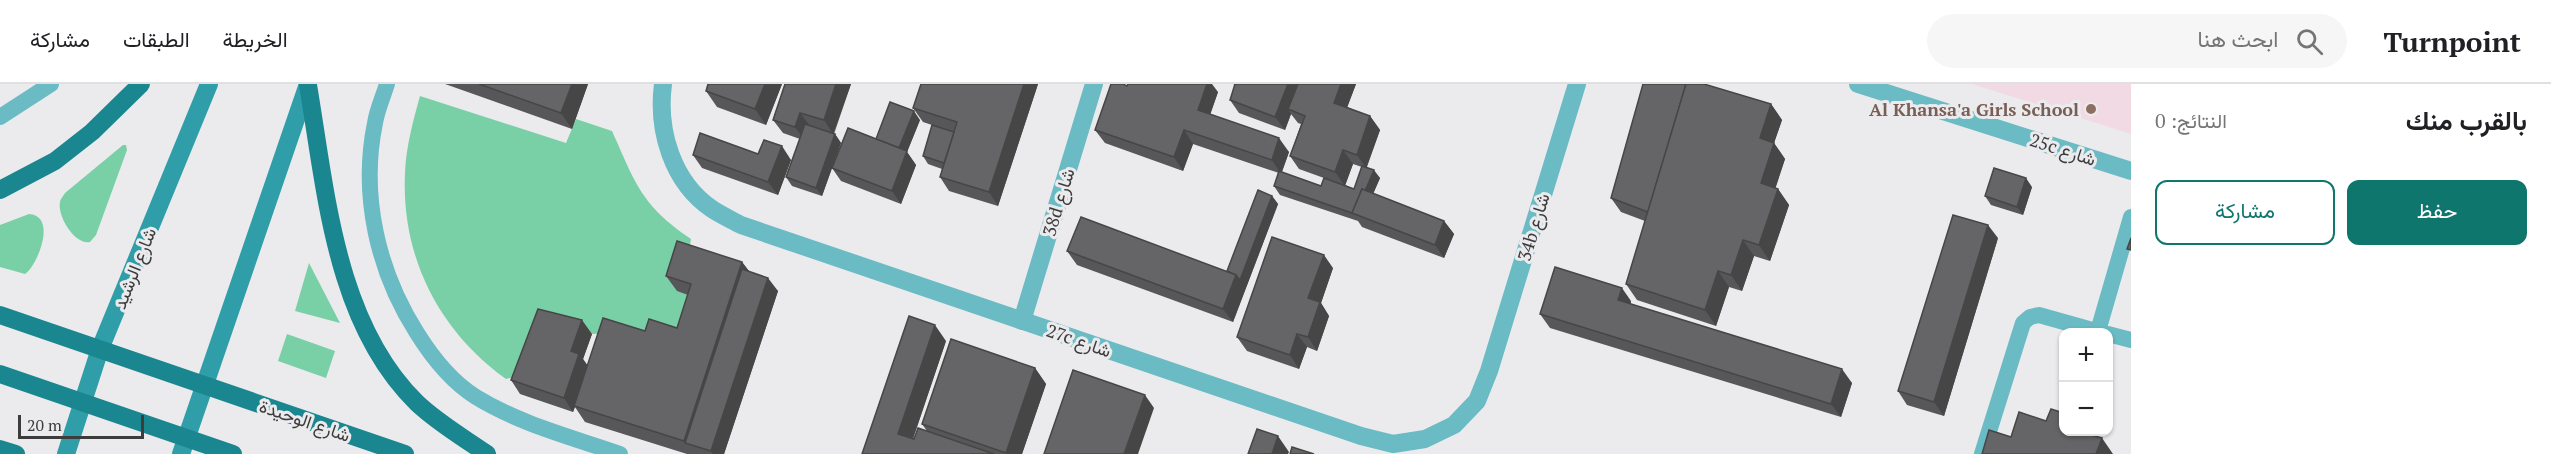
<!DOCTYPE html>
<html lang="ar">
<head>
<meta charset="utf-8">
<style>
  body { margin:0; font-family:"PT Serif",Vazirmatn,serif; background:#f6f6f6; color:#202124; direction:rtl }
  .controls { position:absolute; right:18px; bottom:18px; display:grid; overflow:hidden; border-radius:12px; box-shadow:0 2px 4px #0004 }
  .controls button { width:54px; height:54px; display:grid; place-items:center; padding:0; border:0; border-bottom:2px solid #e0e0e0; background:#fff; color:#202124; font:30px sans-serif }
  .scale { position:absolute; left:18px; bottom:15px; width:126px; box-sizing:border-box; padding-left:6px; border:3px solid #3c3c3d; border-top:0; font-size:16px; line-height:21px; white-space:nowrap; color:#3c3c3d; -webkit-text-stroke:4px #ebebed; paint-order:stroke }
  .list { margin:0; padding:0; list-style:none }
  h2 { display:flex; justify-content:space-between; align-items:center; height:78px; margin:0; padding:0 24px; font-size:26px }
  h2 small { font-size:20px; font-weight:400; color:#757577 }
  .actions { display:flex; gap:12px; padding:18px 24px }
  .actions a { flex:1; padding:14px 0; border:2px solid #0f766e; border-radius:12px; text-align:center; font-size:21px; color:#0f766e }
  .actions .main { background:#0f766e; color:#fff }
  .icon { flex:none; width:33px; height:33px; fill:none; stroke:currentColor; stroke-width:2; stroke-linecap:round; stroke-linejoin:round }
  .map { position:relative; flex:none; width:2131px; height:370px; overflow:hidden; direction:ltr }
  header { display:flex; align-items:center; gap:36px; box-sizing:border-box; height:84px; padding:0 30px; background:#fff; border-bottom:2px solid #e0e0e0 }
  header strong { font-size:28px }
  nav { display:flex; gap:33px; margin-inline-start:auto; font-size:21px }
  .search { width:420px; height:54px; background:#f6f6f6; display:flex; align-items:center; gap:15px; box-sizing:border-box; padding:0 21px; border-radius:33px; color:#757577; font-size:22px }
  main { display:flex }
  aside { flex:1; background:#fff }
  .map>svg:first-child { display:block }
  .education { fill:#f2dae4 }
  .green { fill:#79d0a7 }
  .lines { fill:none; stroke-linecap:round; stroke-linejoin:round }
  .lane { stroke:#6abbc3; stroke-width:16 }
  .street { stroke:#6abbc3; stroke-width:18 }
  .secondary { stroke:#2f9ea8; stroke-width:18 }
  .primary { stroke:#1a868f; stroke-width:18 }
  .wall { fill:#575658; fill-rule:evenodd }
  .shaded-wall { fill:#474647 }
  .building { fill:#656466; stroke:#474647; stroke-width:1.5 }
  .education-dot { fill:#8d6e63; stroke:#ebebed; stroke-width:2 }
  .labels { text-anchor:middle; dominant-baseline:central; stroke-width:6; stroke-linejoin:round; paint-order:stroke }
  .education-label { font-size:18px; font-weight:bold; fill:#785e54; stroke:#ebebed; text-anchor:end }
  .street-label { font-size:18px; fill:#3c3c3d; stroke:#ebebed }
</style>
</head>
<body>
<header>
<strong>Turnpoint</strong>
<div class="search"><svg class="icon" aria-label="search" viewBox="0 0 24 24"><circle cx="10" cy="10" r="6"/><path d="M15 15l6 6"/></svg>ابحث هنا</div>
<nav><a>الخريطة</a><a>الطبقات</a><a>مشاركة</a></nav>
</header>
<main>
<aside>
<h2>بالقرب منك<small>النتائج: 0</small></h2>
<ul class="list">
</ul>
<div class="actions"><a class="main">حفظ</a><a>مشاركة</a></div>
</aside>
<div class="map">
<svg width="2131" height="370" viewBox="0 0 2131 370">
  <rect width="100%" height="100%" fill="#ebebed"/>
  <path class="education" d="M1972,0H2131V50Z"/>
  <g class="green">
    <path d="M420,12L566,59L576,35L612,47C636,100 641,121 691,155L688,173L702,216L688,259L615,249L592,250L547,238L514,293L506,295C439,247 401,173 405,89C406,63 413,37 420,12Z"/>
    <path d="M123,61H126L127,66L96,151L90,158C74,161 57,131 60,118C60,116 63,112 65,109Z"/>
    <path d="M29,130C58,132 37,182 25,190L0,183V141Z"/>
    <path d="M309,179L340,239L295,227Z"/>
    <path d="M287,250L335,267L326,294L278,277Z"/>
  </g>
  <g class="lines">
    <g class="lane">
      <path d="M387,0C383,13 377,26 375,39C360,112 378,188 417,249C432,273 452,298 476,313C520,340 571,353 620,370"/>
      <path d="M0,33L51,0"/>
      <path d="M2098,247L2131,133"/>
      <path d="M2108,250L2131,256"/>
      <path d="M1982,370L2023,239L2030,233L2039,231L2103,249"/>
    </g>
    <g class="street">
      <path d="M663,0C657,46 672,98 712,125C721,131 732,136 741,141L1361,352L1393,360L1425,355L1454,341L1477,317L1489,287L1577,0"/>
      <path d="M1858,0L2131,87"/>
      <path d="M1022,237L1094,0"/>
    </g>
    <g class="secondary">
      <path d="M66,370L100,265L209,0"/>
      <path d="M181,370L308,0"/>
    </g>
    <g class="primary">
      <path d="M308,1C326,107 335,239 417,319C438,339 464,354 487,370"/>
      <path d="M0,106L55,77L92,48L141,0"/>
      <path d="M0,231L405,370"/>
      <path d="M0,290L233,370"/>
      <path d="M0,365L16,370"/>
    </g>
  </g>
  <g class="wall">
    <path d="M445,0H588L572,45Z"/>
    <path d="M708,0H782L766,41L717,23L706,7Z"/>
    <path d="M785,0H851L834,50H835L841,59L834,79L876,55L920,36L907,68L916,81L901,120L841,97L832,84L822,112L792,102L786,93L800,55L783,49L773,36Z"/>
    <path d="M921,0H1038L998,122L949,107L940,93L942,85L928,80L923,72L932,41L923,38L913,24Z"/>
    <path d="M1233,0H1356L1347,23L1370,32L1380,46L1367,83L1380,94L1373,110L1444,137L1454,150L1444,174L1362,143L1358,137L1280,111L1274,102L1279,89L1193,60L1183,87L1105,59L1095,46L1127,2L1218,8L1210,30L1289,68L1282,88L1321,102L1324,94L1299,85L1290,72L1301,40L1298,39L1291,30L1285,46L1239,29L1230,16L1235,1ZM1353,80L1362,83L1354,105L1345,101Z"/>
    <path d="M1771,20L1782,36L1774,59L1785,75L1775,104L1778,105L1789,121L1770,177L1754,172L1742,207L1729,203L1716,242L1637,216L1626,200L1645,137L1621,128L1611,114Z"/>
    <path d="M758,70L791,76L778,111L702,84L693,71Z"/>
    <path d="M2032,103L2023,131L1991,121L1985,112Z"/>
    <path d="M1272,112L1278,120L1233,238L1077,181L1067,167L1227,187Z"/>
    <path d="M1998,154L1944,332L1907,321L1898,307Z"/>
    <path d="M742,178L749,187L778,207L724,370H687L585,338L575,323L573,328L520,310L511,296L592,250L583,275L588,282L645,247L677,244L688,211L677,207L666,192Z"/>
    <path d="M1333,184L1321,219L1329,232L1317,267L1307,263L1299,285L1247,267L1237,253Z"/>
    <path d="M1631,217V220L1852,299L1841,333L1550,244L1540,230Z"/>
    <path d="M946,257L913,355H914L927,347L922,340L1035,284L1046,300L1022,370H862Z"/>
  </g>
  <g class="shaded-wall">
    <path d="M572,0H588L572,45L561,29Z"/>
    <path d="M765,0H782L766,41L755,25Z"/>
    <path d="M836,0H851L833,50L824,36Z"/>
    <path d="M1024,0H1038L998,122L989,108Z"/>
    <path d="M1207,0H1212L1218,8L1207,40L1198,26Z"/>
    <path d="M1288,0H1303L1288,25L1291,30L1285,46L1275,33Z"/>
    <path d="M1341,0H1356L1344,32L1334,19Z"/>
    <path d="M1771,20L1782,36L1774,59L1785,75L1772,115L1761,99L1760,54Z"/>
    <path d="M914,27L920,36L907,68L916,81L901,120L892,107L898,67Z"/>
    <path d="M800,29L810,42L805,57L795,43Z"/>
    <path d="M1370,32L1380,46L1366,84L1357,71Z"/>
    <path d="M1184,46L1193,60L1183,87L1174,73Z"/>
    <path d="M835,50L841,59L822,112L816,104Z"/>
    <path d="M1279,54L1289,68L1281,90L1272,76Z"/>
    <path d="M782,62L791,76L778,111L768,98Z"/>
    <path d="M1343,66L1353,80L1345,102L1335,88Z"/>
    <path d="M1374,86L1380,94L1363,133L1356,130Z"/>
    <path d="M2026,94L2032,103L2023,131L2017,123Z"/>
    <path d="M1778,105L1789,121L1770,177L1759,161Z"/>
    <path d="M1272,112L1278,120L1233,238L1223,225L1236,191Z"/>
    <path d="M1444,137L1454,150L1444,174L1435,161Z"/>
    <path d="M1988,141L1998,154L1944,332L1934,318Z"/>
    <path d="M1743,156L1754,172L1742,207L1731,191Z"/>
    <path d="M1324,171L1333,184L1321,219L1329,232L1317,267L1308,253V214Z"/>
    <path d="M742,178L754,194L685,359L684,357Z"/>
    <path d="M1718,187L1729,203L1716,242L1705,226Z"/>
    <path d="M768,194L778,207L724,370H713L711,367Z"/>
    <path d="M1622,204L1631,217L1627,230L1618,216Z"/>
    <path d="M582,236L592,250L583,275L589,284L573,328L564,314L571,267Z"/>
    <path d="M935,241L946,257L909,366L898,350Z"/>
    <path d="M1297,250L1307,263L1299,285L1290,271Z"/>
    <path d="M1035,284L1046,300L1022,370H1007L1006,369Z"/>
    <path d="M1842,285L1852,299L1841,333L1831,320Z"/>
    <path d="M1145,311L1154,324L1138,370H1124Z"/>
    <path d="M1278,352L1289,368L1288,370H1272Z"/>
    <path d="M2102,354L2113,370H2096Z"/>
  </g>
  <g class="building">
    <path d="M479,0H572L561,29Z"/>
    <path d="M708,0H765L755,25L706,7Z"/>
    <path d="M785,0H836L824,36L800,29L795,43L773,36Z"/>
    <path d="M921,0H1024L989,108L940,93L957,38L913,24Z"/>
    <path d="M1111,0H1123L1127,2L1128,0H1207L1198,26L1279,54L1272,76L1184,46L1174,73L1095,46Z"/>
    <path d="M1235,0H1288L1275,33L1230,16Z"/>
    <path d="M1298,0H1341L1334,19L1370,32L1357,71L1343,66L1335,88L1290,72L1305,32L1288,25Z"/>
    <path d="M1643,0H1686L1648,128L1611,114Z"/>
    <path d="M1686,0H1704L1771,20L1760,54L1774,59L1761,99L1778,105L1759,161L1743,156L1731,191L1718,187L1705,226L1626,200Z"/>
    <path d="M890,18L914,27L899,64L876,55Z"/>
    <path d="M805,40L835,50L816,104L786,93Z"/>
    <path d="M932,41L954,48L944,79L923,72Z"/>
    <path d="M848,44L907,67L892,107L832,84Z"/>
    <path d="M700,49L758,70L764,56L782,62L768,98L693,71Z"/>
    <path d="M1362,82L1374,86L1365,107L1362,105L1352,129L1274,102L1279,87L1321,102L1324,94L1354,105Z"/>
    <path d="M1994,84L2026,94L2017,123L1985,112Z"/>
    <path d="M1362,105L1444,137L1435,161L1352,129Z"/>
    <path d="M1258,106L1272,112L1240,196L1236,191L1227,187Z"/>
    <path d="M1953,131L1988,141L1934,318L1898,307Z"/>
    <path d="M1081,133L1236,191L1223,225L1067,167Z"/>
    <path d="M1272,153L1324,171L1308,214L1320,218L1308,253L1297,250L1290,271L1237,253Z"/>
    <path d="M2131,154V166L2127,165Z"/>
    <path d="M677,157L742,178L684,357L574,322L603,234L645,247L649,235L677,244L691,200L666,192Z"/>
    <path d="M1555,183L1622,204L1618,216L1842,285L1831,320L1540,230Z"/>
    <path d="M742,185L768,194L711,367L685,359Z"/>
    <path d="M538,225L582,236L571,267L579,270L564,314L511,296Z"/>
    <path d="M909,232L935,241L898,350L914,355L918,344L994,370H862Z"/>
    <path d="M951,255L1035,284L1006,369L922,340Z"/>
    <path d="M1073,286L1145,311L1124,370H1044Z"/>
    <path d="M2051,325L2064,329V348H2081L2102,354L2096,370H1982L1989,346L2011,353L2019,328L2046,337Z"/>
    <path d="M1257,345L1278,352L1272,370H1248Z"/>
    <path d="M1292,363L1314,370H1290Z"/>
  </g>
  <circle class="education-dot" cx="2091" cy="25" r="6"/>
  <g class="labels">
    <g class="education-label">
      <text x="2079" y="25">Al Khansa'a Girls School</text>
    </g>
    <g class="street-label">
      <text transform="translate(2063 65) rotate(18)">25c شارع</text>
      <text transform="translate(1058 118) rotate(-73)">38d شارع</text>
      <text transform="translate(1533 143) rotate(-73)">34b شارع</text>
      <text transform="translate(134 184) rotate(-68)">شارع الرشيد</text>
      <text transform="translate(1079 256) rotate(19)">27c شارع</text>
      <text transform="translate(305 336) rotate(19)">شارع الوحيدة</text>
    </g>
  </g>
</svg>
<div class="controls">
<button>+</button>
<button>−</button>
</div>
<div class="scale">20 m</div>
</div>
</main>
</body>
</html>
